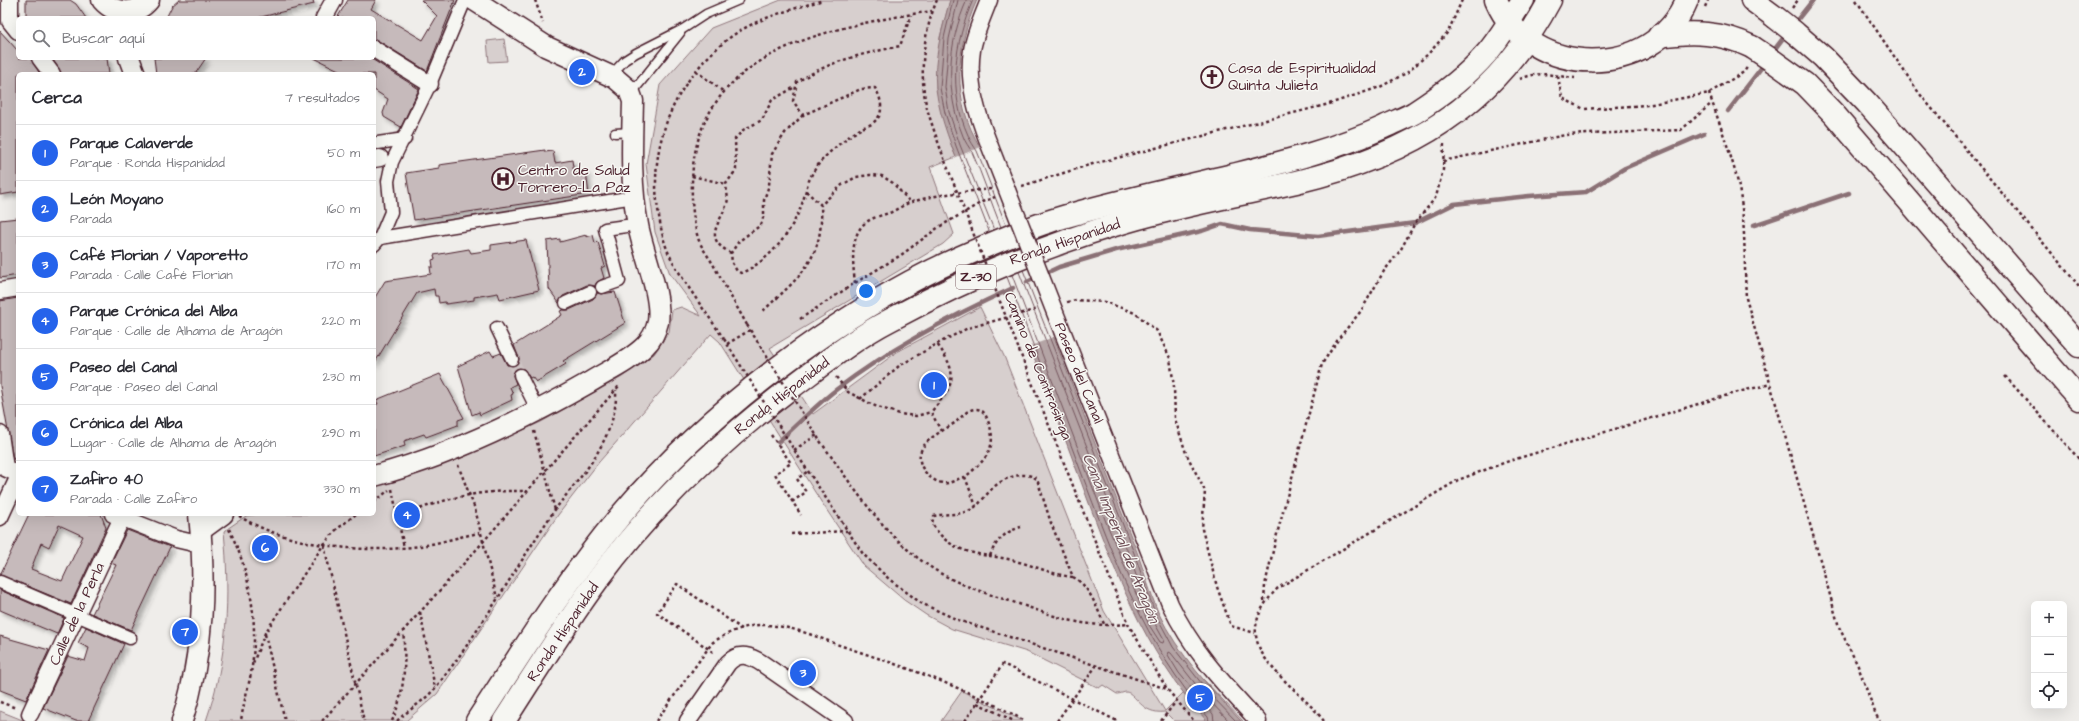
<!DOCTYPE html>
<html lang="es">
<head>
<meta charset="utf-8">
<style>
  body { margin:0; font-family:"Architects Daughter",sans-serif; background:#f2f2f3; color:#2b2b33 }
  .controls { position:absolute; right:12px; bottom:12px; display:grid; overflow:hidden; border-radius:6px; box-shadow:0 4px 16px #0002 }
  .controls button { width:36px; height:36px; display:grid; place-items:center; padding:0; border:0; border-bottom:1px solid #e1e1e2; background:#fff; color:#2b2b33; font:20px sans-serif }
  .you { position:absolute; left:866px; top:291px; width:14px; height:14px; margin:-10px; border:3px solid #fff; border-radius:50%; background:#1a73e8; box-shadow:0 0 0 6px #1a73e833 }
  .badge { display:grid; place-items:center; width:26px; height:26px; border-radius:50%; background:#2563eb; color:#fff; font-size:13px; font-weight:700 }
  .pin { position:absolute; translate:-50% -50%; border:2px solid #fff; box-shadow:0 1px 4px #0006 }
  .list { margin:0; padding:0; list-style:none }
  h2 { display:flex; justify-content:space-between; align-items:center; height:52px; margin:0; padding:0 16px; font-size:17px }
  h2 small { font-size:13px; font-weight:400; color:#7c7c81 }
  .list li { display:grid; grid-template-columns:26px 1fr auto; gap:12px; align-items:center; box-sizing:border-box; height:56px; padding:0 16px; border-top:1px solid #e1e1e2 }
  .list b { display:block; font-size:15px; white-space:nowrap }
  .list p { margin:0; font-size:13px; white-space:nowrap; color:#7c7c81 }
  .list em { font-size:13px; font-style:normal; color:#7c7c81 }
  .icon { flex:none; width:22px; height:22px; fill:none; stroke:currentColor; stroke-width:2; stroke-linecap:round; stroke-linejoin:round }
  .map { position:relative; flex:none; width:2079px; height:721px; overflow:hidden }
  .search { position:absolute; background:#fff; box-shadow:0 4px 16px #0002; left:16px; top:16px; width:360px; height:44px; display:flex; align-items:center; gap:10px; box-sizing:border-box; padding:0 14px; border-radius:6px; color:#7c7c81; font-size:15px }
  .panel { position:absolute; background:#fff; box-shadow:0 4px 16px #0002; left:16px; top:72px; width:360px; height:444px; border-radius:6px }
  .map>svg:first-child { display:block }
  .green { fill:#d7cfce; stroke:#90777c }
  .water { fill:#b4a4a5; stroke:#8a6f74 }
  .pier { fill:#efedea }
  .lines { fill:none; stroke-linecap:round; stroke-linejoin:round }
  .shore { stroke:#74545c; stroke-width:1 }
  .stream { stroke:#8a6f74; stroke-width:4.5 }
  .building { fill:#c6babb; stroke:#4a1f2b; fill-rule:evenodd; filter:url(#shadow) }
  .pedestrian-tunnel { stroke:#cec4c4; stroke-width:12; stroke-dasharray:12 6; stroke-linecap:butt }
  .service-casing { stroke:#4a1f2b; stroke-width:11 }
  .pedestrian-casing { stroke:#4a1f2b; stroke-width:15 }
  .minor-casing { stroke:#4a1f2b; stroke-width:19 }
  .tertiary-casing { stroke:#4a1f2b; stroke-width:23 }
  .trunk-casing { stroke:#4a1f2b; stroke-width:25 }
  .path { stroke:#4a1f2b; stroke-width:2.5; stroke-dasharray:3 3; stroke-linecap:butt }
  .service { stroke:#f6f6f2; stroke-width:8 }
  .pedestrian { stroke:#f6f6f2; stroke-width:12 }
  .minor { stroke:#f6f6f2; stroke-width:16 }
  .tertiary { stroke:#f6f6f2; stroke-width:20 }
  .trunk { stroke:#f6f6f2; stroke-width:22 }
  .minor-bridge-casing { stroke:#4a1f2b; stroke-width:19; stroke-linecap:butt }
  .trunk-bridge-casing { stroke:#4a1f2b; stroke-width:25; stroke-linecap:butt }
  .path-bridge { stroke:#4a1f2b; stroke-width:2.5; stroke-dasharray:3 3; stroke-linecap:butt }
  .minor-bridge { stroke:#f6f6f2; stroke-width:16 }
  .trunk-bridge { stroke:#f6f6f2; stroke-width:22 }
  .labels { text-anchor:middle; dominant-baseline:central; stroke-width:3; stroke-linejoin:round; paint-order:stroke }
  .shield { fill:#f6f6f2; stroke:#7e6067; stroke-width:1 }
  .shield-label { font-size:14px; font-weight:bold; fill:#4a1f2b }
  .poi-label { font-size:15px; fill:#4a1f2b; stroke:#f6f6f2; text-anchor:start }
  .street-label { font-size:15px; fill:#4a1f2b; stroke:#f6f6f2 }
  .water-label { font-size:16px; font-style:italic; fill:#6f4e56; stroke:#f6f6f2 }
</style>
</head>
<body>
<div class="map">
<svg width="2079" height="721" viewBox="0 0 2079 721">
  <defs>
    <filter id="shadow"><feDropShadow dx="3.5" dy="3.5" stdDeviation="2" flood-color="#0004"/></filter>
  </defs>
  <rect width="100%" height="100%" fill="#efedea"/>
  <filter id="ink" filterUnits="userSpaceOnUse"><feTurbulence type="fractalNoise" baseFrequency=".025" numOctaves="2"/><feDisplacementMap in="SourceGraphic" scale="8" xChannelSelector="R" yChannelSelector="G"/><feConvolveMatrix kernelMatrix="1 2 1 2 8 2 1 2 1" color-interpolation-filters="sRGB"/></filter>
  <g filter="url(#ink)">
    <g class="green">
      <path d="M781,0H950L940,37L936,88L952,148L956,157L930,167L954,234L943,244L770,348L813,414L897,352L980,307L1004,356L1104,611L1165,711L1183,693L1203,679L1243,721H1174L1165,712C1141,715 1136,693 1126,692C1124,692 1120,694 1117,694L1103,685L1099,688L1027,652L952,629L926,615L904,600L864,566L820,500L720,342L711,334L599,462L558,515L437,694L406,721H206C228,657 230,598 224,531L246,516L259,514H374V487L459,459L541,422L622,377L654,354L669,332L672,310L681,307L701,316L670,274L655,232L646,164L660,85L711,28Z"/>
      <path d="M504,39L507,61L489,62L487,41Z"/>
      <path d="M962,691L1023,721H941Z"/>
      <path d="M0,711L25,721H0Z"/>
    </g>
    <path class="water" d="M950,0H977C955,49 952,100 980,147L1137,552C1144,571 1150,593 1158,612C1178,654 1210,688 1241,721H1207C1144,653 1112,565 1080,479C1057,417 1033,354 1009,292C994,254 979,216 964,178C953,149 940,120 936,89C933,59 942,29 950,0Z"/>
    <path class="pier" d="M981,147L1056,336L1028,347L954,158Z"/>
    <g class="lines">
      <g class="shore">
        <path d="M953,0L944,38L940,88L945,113L956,146L989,231"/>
        <path d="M958,0L949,39L945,87L949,112L960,145L994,230"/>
        <path d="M967,0C947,44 945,91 963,136C965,142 969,147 972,152C983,177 991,202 1001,227"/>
        <path d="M973,0C954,43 948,91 968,135C970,141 974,146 977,151C987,175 996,200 1006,225"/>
        <path d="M1023,270L1134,553L1155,613L1173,647L1209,693L1236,721"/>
        <path d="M1012,275L1106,522L1149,625L1160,642L1163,643L1164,640L1150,615L1129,555L1019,272"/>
        <path d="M1007,277C1032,341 1056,405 1080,469C1114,558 1144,645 1208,717L1209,721"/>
        <path d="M1214,721L1213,714L1179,673L1168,655L1169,652L1171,653L1205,696L1229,721"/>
      </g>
      <g class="stream">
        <path d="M1794,24L1813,0"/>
        <path d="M1771,54L1787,33"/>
        <path d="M1728,111L1765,63"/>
        <path d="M1754,225L1849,193"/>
        <path d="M1027,282L1059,267L1116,250L1202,231L1222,224L1250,230L1318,236L1415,223L1454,204L1529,196L1586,192L1625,168L1704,134"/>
        <path d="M778,442C798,424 816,405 837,389C891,348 951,316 1013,288"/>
      </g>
    </g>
    <g class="building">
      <path d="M26,0H70L76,4L86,18H26Z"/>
      <path d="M179,0H313L314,4L257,18H166L172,6Z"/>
      <path d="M348,0H376L371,9L423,40L437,16L421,0H455L427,71L374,38V18H337Z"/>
      <path d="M0,31L18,51V58H31L40,74H18V192L0,195Z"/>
      <path d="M52,58H107L109,74H61Z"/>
      <path d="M154,58H206L195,74H156Z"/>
      <path d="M314,58H370L419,89L401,127L384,117L383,113L388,99L374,90V74H347Z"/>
      <path d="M545,150V152L553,151L555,163L572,160L574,174L586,172L589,194L414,220L406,173L439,168V165Z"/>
      <path d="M18,218V275L0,278V220Z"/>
      <path d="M586,235V237L593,235L595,243L598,242L605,266L601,268L604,278L597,282L595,286L587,285L563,296L559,303L549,289L547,241L560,239V242Z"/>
      <path d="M526,240L539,290L500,299L498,293L474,297V300L446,304L445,302L439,303L438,296H435L434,289L417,293L374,364V299L385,281L431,274L430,267H433L432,260L435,259L434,255L469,249L471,253L491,250V245Z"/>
      <path d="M615,292L625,323L563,361L566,364L536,382L532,377L530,378L524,369H516L513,375L516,384L510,387L513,394L511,395L512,400L480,415L479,412L472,415L458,366L490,351L493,356L501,353L507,365L515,366L519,359L514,345L562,315L560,311L563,310H569L593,299L597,293L601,294Z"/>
      <path d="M18,298V459H13L0,386V301Z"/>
      <path d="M440,374L464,418L458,420V425L426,437L424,434L404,441L405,446L374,456V405L378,404L376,400Z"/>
      <path d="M29,514H101L106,528L71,604L0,575ZM59,525L83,536L62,581L31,569L41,543L49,547Z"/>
      <path d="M127,530L170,547L131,630L92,614L116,565L111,563Z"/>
      <path d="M0,590L64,618L57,634L0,610Z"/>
      <path d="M86,627L124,644L88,721H76L43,708L68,656L85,661L89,648L78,643Z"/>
      <path d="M0,636L49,650L26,700L0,690Z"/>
    </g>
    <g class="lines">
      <path class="pedestrian-tunnel" d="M512,359L520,375"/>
      <g class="service-casing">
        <g id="service">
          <path d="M611,75L625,60L636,53L683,29L706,14L739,0"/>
          <path d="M631,94L680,33"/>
          <path d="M615,133L632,132"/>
        </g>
      </g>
      <g class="pedestrian-casing">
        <g id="pedestrian">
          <path d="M378,143L405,139"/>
          <path d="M380,238L634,197"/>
          <path d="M374,245L380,238L391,212L388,181L392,162L430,84L465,0"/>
          <path d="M602,287L619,281L605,229L626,226"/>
          <path d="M566,303L590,292"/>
          <path d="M497,328L512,359"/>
          <path d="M520,375L533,401"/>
          <path d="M0,582L130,638"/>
        </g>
      </g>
      <g class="minor-casing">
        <g id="minor">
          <path d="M10,0V21L18,31"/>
          <path d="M324,18L334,0"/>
          <path d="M374,49L430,84"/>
          <path d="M40,58L52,74"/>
          <path d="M989,144C977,114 967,82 972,50C975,33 983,16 989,0"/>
          <path d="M374,159L380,158"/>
          <path d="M0,291L18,288"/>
          <path d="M1063,333L1170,604C1193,652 1223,683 1258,721"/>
          <path d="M0,434L5,468L18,474"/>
          <path d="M113,514L176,539L202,545"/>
          <path d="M0,517L18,478"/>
          <path d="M30,714L119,524L121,514"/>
          <path d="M688,721L728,663C740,651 751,656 763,664L845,721"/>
        </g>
      </g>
      <g class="tertiary-casing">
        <g id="tertiary">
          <path d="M102,0C115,15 137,15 149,0"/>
          <path d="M129,58L135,74"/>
          <path d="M374,476C450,456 522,421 590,382C608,371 630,361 645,346C652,339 656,331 658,322C662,295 643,253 638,225C630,184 632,143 633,101L629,90L615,78L547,47L474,0"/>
          <path d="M201,530L223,514"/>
          <path d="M182,721C204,653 206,584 199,514"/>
        </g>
      </g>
      <g class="trunk-casing">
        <g id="trunk">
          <path d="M1496,0C1530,80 1654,81 1687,0"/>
          <path d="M1752,0L1775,17"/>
          <path d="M1794,32L1823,57L1867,103L2079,346"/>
          <path d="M1659,36C1692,31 1722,32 1752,47"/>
          <path d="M1773,61L1805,84L1834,114L2079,399"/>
          <path d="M477,721C523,650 567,579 621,515C709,411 837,313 961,257C993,243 1026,228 1060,218C1116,201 1176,189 1233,175C1284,162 1336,149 1384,127C1394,122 1405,118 1414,113C1439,97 1466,77 1486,54C1500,38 1511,18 1523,0"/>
          <path d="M504,721C535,673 565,624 599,578C653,505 720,442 792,387C823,364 855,338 890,320C966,279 1044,245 1128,221C1183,205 1240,195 1296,182C1410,155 1494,106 1550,0"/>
        </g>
      </g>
      <g class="path">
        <path d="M535,0L543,23"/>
        <path d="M937,0C923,33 918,77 928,112C933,128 939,145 945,161"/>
        <path d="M1856,0L1919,93L2079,286"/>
        <path d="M1705,7L1708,0"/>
        <path d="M1792,8L1798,0"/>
        <path d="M696,71L724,92"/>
        <path d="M1558,76L1562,98L1584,109L1647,105L1709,93L1744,72L1748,66"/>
        <path d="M1520,79C1541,70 1553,76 1575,78"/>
        <path d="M1709,93C1719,123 1731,153 1738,183C1746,221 1744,260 1746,298L1839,627L1858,666L1876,715L1880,721"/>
        <path d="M803,115L785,133L772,154L769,185L764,200V214L761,225L739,241L731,253L732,263L737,271L741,273C770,261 793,231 803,201C807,187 808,178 818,165C828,152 847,137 862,128C866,126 872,125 875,121C885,113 881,97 875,88L861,89L803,115L793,101L797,82C832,60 859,55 900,46L911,15"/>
        <path d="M1443,161L1565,135L1681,130L1712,103"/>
        <path d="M692,176L726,184"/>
        <path d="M1022,186L1089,165L1329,104L1380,87L1408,72L1428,54L1448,32L1462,0"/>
        <path d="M806,191L821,205L842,185L856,177L870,175L882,176L893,183L910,202"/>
        <path d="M731,253C701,238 721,223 727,203C729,198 726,189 726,184L736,170L735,139L743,130L762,120L772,100L795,87"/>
        <path d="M855,283C853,266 850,240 862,226C869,218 880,216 889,213C897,210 904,204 912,202C937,194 964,192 991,189"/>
        <path d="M1067,302L1076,300L1105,302L1135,313L1157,331L1170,358L1174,387L1175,419L1186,453L1205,491L1202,529L1217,587L1231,626L1255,633"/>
        <path d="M763,311C799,277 824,260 821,205"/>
        <path d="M800,319L855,283L901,255L939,227L982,202L995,197"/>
        <path d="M747,325C736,305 724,285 713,264C708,256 701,247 698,238C691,214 691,190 693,166C706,47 837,26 932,11"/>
        <path d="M724,339C706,312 685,285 670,256C663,242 660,224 658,209C648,142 676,80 728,39C755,18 791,10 823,0"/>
        <path d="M727,344L750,330"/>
        <path d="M937,344L968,328L1038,309"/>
        <path d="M1019,350L1128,624L1167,689L1194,721"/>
        <path d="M2005,376L2079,459"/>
        <path d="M836,377L848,392L875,406L900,414L916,416L931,412"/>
        <path d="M860,399L899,366L937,344C960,375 954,385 931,412L941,431"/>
        <path d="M534,431L555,510"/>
        <path d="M771,435L791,463L775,474L801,515"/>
        <path d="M820,441C853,486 884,537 932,568C959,586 992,595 1022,605C1062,619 1085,628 1128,624"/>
        <path d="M794,450L817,435"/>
        <path d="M798,456L863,554L889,579L921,603L958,620L1167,689"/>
        <path d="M458,465L475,509L497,598"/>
        <path d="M965,477C959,478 953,482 948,483C933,485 917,468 920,454C923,439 945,430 956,422C962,417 967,409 976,409C983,409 986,415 988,421C999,447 985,461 965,477L976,506"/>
        <path d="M392,489L404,548"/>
        <path d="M374,502L389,490"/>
        <path d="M792,502L806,492L797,479L808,471"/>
        <path d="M239,516C288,547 365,554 420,546C441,543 460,536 480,533"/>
        <path d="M398,518C443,498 477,490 527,491"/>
        <path d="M229,529C251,574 259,624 251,673C248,689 243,705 241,721"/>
        <path d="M791,534L847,531"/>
        <path d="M324,545L364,721"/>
        <path d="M990,556C996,540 1005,532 1021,527"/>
        <path d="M1073,577C1054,575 1038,567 1019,562C998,555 973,557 953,545C944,540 937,532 932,523L934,516C946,513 958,516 970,510C979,506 983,498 990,491C1000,479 1023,469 1037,479L1051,523L1073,577C1090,586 1097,609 1105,626"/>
        <path d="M1264,601L1265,585L1276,538L1322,364L1339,338L1361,311L1384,271L1400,251L1415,223L1436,197L1443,170L1444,142"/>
        <path d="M420,612L435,688"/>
        <path d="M265,634L285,721"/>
        <path d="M713,652L657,613L677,584L742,629"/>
        <path d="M253,663L265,633L324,544L336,530L356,514"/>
        <path d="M0,702L16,708"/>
        <path d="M977,703L1014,721"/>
        <path d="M322,721L476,550L619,386"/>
        <path d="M392,721C405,693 406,661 403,630"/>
        <path d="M397,721C409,709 425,701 436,687C480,632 514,570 554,511C569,490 588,471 600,448C610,430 617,410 616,390"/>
        <path d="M656,721L712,643C726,633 745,625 763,625C790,625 817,637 842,646C905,667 967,688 1025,721"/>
        <path d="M965,721L1003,664L1117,721"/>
        <path d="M1057,721L1096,666"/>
        <path d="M1161,721L1177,700"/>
        <path d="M1324,721C1290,677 1220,647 1278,588L1458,480L1509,461L1738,392L1771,384"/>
      </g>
      <use href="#service" class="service"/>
      <use href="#pedestrian" class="pedestrian"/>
      <use href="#minor" class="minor"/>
      <use href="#tertiary" class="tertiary"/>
      <use href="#trunk" class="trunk"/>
      <g class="minor-bridge-casing">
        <path id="minor-bridge" d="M989,144L1063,333"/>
      </g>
      <g class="trunk-bridge-casing">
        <g id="trunk-bridge">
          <path d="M1775,17L1794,32"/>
          <path d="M1752,47L1773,61"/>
        </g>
      </g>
      <g class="path-bridge">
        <path d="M945,161L1019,350"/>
        <path d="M747,325L820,441"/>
        <path d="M724,339L798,456"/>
      </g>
      <use href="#minor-bridge" class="minor-bridge"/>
      <use href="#trunk-bridge" class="trunk-bridge"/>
    </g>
  </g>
  <defs>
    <g id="church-ring" transform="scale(1.15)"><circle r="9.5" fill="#f6f6f2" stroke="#4a1f2b" stroke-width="1.5"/><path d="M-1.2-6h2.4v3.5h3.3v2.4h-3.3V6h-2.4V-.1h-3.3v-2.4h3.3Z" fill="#4a1f2b"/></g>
    <g id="hospital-ring" transform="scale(1.15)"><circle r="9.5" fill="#f6f6f2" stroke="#4a1f2b" stroke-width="1.5"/><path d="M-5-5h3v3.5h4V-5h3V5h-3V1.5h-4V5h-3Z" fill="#4a1f2b"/></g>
  </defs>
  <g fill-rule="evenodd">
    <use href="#church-ring" x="1212" y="77"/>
    <use href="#hospital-ring" x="503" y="179"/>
  </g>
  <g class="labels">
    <rect class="shield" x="956" y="265" width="40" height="24" rx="3"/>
    <g class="shield-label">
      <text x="976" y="277">Z-30</text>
    </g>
    <g class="poi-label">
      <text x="1228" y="68">Casa de Espiritualidad<tspan x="1228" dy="17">Quinta Julieta</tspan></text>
      <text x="518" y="170">Centro de Salud<tspan x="518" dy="17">Torrero-La Paz</tspan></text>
    </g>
    <g class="street-label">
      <text transform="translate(1065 242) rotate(-19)">Ronda Hispanidad</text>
      <text transform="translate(1038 366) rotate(68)">Camino de Contrasirga</text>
      <text transform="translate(1079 373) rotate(68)">Paseo del Canal</text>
      <text transform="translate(782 396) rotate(-38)">Ronda Hispanidad</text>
      <text transform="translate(77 614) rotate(-65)">Calle de la Perla</text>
      <text transform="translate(563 632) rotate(-56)">Ronda Hispanidad</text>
    </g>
    <g class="water-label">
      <text transform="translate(1121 538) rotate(68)">Canal Imperial de Aragón</text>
    </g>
  </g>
</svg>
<div class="controls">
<button>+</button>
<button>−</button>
<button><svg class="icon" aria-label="locate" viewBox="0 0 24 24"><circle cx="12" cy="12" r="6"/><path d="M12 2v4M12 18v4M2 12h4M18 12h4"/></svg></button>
</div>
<div class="you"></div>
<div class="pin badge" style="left:934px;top:385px">1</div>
<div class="pin badge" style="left:582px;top:72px">2</div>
<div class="pin badge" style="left:803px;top:673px">3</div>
<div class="pin badge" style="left:407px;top:515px">4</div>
<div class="pin badge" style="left:1200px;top:698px">5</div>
<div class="pin badge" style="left:265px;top:548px">6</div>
<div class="pin badge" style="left:185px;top:632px">7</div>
<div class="search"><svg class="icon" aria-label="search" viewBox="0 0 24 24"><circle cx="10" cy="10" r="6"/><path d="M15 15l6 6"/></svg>Buscar aquí</div>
<section class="panel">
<h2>Cerca<small>7 resultados</small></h2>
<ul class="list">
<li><span class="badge">1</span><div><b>Parque Calaverde</b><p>Parque · Ronda Hispanidad</p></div><em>50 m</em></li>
<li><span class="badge">2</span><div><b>León Moyano</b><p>Parada</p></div><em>160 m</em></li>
<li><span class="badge">3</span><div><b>Café Florian / Vaporetto</b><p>Parada · Calle Café Florian</p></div><em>170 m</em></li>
<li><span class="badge">4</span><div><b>Parque Crónica del Alba</b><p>Parque · Calle de Alhama de Aragón</p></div><em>220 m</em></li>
<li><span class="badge">5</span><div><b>Paseo del Canal</b><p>Parque · Paseo del Canal</p></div><em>230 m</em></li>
<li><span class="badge">6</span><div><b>Crónica del Alba</b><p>Lugar · Calle de Alhama de Aragón</p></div><em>290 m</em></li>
<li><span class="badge">7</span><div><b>Zafiro 40</b><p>Parada · Calle Zafiro</p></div><em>330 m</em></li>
</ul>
</section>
</div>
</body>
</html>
